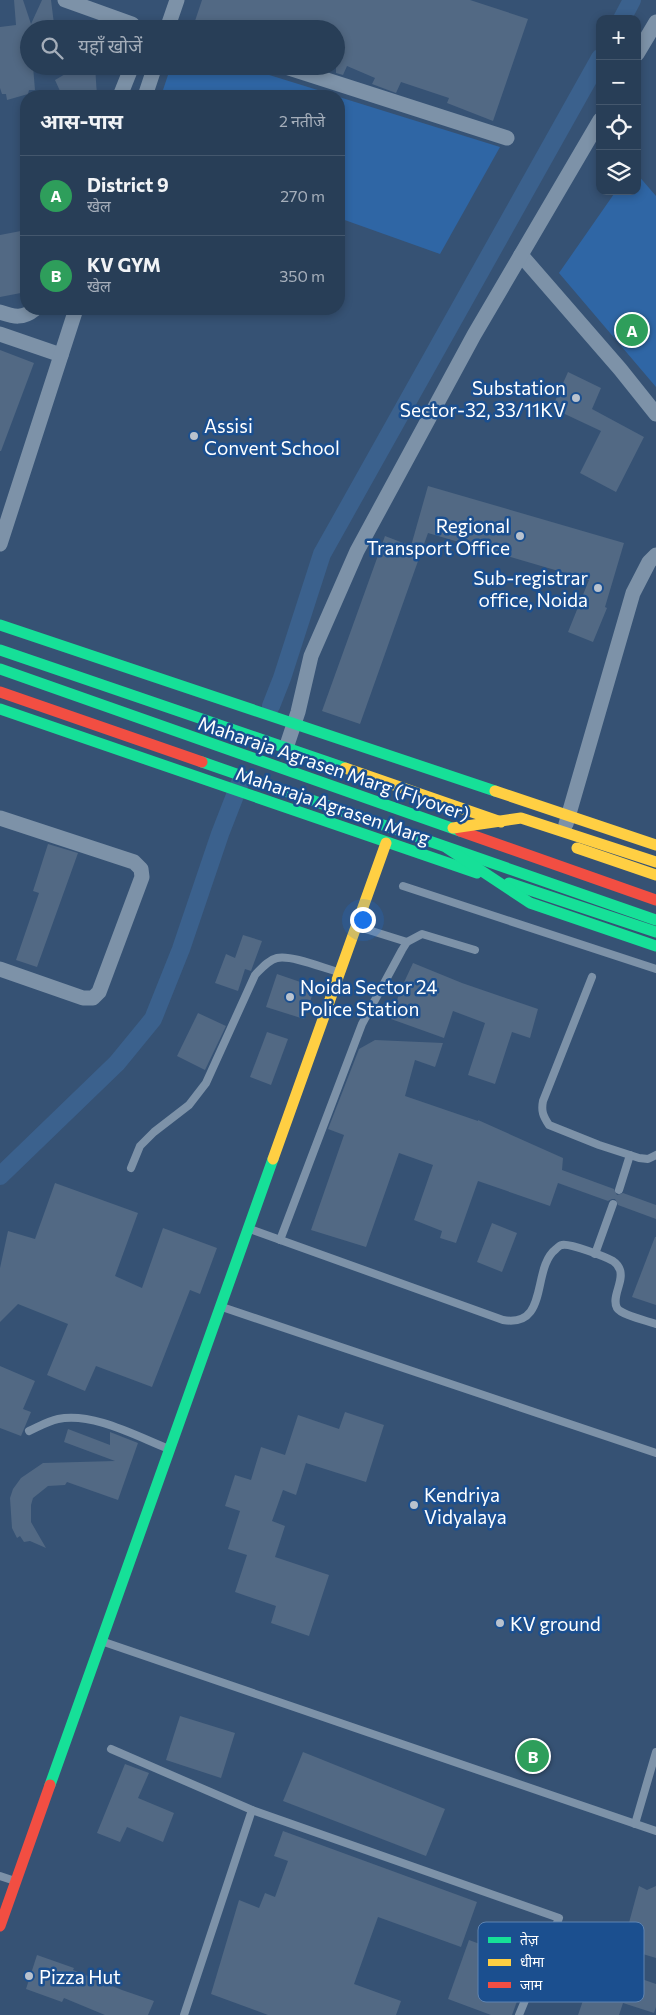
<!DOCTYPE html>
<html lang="hi">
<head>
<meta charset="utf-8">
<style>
  body { margin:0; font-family:Commissioner,"Noto Sans Devanagari",sans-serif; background:#30455d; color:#f1f3f6 }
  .controls { position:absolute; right:15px; top:15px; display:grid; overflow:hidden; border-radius:10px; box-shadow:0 2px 8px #0003 }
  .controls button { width:45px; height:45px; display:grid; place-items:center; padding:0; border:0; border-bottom:1px solid #44576d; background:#283e57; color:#f1f3f6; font:25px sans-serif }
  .you { position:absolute; left:362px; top:919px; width:18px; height:18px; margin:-12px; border:4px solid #fff; border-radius:50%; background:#1a73e8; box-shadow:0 0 0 8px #1a73e833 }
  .badge { display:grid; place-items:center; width:32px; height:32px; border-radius:50%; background:#95b2f1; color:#fff; font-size:16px; font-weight:700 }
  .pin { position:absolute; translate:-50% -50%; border:2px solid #fff; box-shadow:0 1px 5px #0006 }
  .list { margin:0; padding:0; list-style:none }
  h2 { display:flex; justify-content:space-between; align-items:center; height:65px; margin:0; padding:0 20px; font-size:21px }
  h2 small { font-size:16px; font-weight:400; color:#a5aeba }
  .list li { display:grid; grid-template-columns:32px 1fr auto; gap:15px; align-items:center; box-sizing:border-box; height:80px; padding:0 20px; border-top:1px solid #44576d }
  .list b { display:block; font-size:19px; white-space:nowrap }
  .list p { margin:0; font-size:16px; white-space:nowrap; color:#a5aeba }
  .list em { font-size:16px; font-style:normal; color:#a5aeba }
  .icon { flex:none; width:28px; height:28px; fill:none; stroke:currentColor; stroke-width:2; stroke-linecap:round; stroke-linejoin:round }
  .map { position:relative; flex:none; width:656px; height:2015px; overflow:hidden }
  .search { position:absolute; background:#283e57; box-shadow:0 2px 8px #0003; left:20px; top:20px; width:325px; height:55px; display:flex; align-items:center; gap:12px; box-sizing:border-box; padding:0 18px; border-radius:28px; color:#a5aeba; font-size:19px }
  .panel { position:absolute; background:#283e57; box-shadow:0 2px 8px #0003; left:20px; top:90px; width:325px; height:225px; border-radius:20px }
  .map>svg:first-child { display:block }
  .green { fill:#2f66a5 }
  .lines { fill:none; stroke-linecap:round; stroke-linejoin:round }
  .canal { stroke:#3b618d; stroke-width:18 }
  .building { fill:#526984 }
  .lane { stroke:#7d92a8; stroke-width:8 }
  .street { stroke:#7d92a8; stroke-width:15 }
  .fast { stroke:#16e098; stroke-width:11 }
  .slow { stroke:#ffcf43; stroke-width:11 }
  .jam { stroke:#f24e42; stroke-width:11 }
  .fast-bridge { stroke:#16e098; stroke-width:11 }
  .slow-bridge { stroke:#ffcf43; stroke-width:11 }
  .poi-dot { fill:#b9c2ce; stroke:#1b4f8f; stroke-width:2 }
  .labels { text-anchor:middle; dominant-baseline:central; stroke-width:5; stroke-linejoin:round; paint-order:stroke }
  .poi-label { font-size:19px; fill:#fff; stroke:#1b4f8f; text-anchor:start }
  .street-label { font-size:19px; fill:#fff; stroke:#1b4f8f }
  .key { fill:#1b4f8f; stroke:#5f84b1; stroke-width:1 }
  .key-label { font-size:14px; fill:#fff }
</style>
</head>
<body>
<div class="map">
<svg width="656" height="2015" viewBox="0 0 656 2015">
  <rect width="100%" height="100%" fill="#365274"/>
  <g class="green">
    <path d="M171,66H240L337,96H161Z"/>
    <path d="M339,97L500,147L440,254L339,218Z"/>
    <path d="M637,174L656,196V387L559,273L616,191H637Z"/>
  </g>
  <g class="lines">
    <g class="canal">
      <path d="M622,19L632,0"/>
      <path d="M271,706L282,678L322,554L600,58"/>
      <path d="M0,1176L117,1063L153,1019L181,949L220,834L241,780"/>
    </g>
  </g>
  <g class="building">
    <path d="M14,0H23L31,24L42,0H51L54,24H48L49,29H29V66H33L35,90H29L28,94L7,100L6,94H2L0,88V27L16,25Z"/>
    <path d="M202,0H470L528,19L493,121L447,103L449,98L401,82L396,93L372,84L375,78L347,66L343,75L336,73V29H235L215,22L213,28L195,21Z"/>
    <path d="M79,66H95L97,96H64L60,91L55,80Z"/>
    <path d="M26,230V267H23L26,292L0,297V235Z"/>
    <path d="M0,350L34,363L1,451H0Z"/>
    <path d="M568,372L601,388L592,409L644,437L616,492L580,473L601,431L552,408Z"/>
    <path d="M428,486L624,543L605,607L607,608L593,642L568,632L589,580L428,533L360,724L322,711L385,536L411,546Z"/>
    <path d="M48,844L78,853L37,967L16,960L39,893L33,891Z"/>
    <path d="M243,935L262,941L251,971L245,969L238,991L215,983L226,954L235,958Z"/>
    <path d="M413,963L462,983L538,1009L530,1038L512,1032L495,1084L468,1075L485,1023L453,1011L444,1038L391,1019L400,991Z"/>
    <path d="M277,974L315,987L304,1019L266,1007Z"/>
    <path d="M198,1013L226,1026L205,1070L177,1056Z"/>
    <path d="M267,1032L288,1039L271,1085L250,1077Z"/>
    <path d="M375,1040L443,1043L435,1067L415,1060L405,1096L478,1121V1120L563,1158L562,1170L614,1189L617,1195L623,1193L656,1205V1219L618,1205L615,1199H612L608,1201L558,1183L550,1206L478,1181L456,1243L440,1238L442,1231L414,1220L433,1165L399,1153L366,1247L311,1230L344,1135L328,1129L359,1049Z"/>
    <path d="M55,1183L138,1213L115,1276L142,1288L163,1228L217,1248L200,1294L190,1290L152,1387L96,1366L85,1391L47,1375L68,1324L18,1304L0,1322V1268L8,1231L35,1239Z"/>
    <path d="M492,1223L517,1233L502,1272L477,1262Z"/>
    <path d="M655,1237H656V1305L632,1297Z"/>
    <path d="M0,1366L35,1381L23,1409L31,1412L21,1436L0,1428Z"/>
    <path d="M345,1412L384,1425L366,1482L306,1463L296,1495L283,1490L272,1521L285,1526L275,1557L329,1575L309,1636L271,1623L276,1606L235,1592L247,1555L228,1549L240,1511L225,1506L235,1475L251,1480L261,1447L285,1455L298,1415L339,1429Z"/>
    <path d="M68,1429L110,1445V1432L138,1443L118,1500L67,1482L65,1485L48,1486L33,1498L31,1505V1522L46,1548L30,1541L24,1542L20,1536L17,1538L12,1528L10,1498L13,1489L21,1478L43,1463L115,1461L64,1442Z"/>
    <path d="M180,1716L235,1733L221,1778L166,1760Z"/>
    <path d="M303,1752L445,1809L426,1856L283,1801Z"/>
    <path d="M125,1764L149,1773L138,1798L174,1813L163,1842L127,1827L120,1842L97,1833Z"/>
    <path d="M283,1831L477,1902L461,1947L378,1917L354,1984L401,2001L396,2015H268L211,1994L239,1900L259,1908L265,1893L275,1897L288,1861L274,1856Z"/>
    <path d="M639,1886L647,1890L656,1886V1958L636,1952L639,1945L624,1941Z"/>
    <path d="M469,1940L531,1963L512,2015H491L448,1999Z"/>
    <path d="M37,1955L74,1968L73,1970L122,1990L154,2001L148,2015H105L64,1998L62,2002L26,1989Z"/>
    <path d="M596,1963L656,1984V2007L654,2013L623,2003L619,2015H578Z"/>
  </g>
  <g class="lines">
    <g class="lane">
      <path d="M403,886L656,969"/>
      <path d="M359,927L407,942"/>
      <path d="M592,977L543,1101C541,1111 543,1116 549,1125L599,1145L639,1158L648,1159L656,1155"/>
      <path d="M131,1168L140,1146L154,1132L189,1105L206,1083L255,975C261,969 268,960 277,958C292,955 323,968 338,972"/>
      <path d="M619,1190L630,1155"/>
      <path d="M250,1229L503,1320C550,1328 531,1268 556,1249C558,1247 560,1245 562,1245C570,1243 606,1257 613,1261C616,1263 619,1267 620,1270C624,1282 611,1297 617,1308C621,1315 648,1321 656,1324"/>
      <path d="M280,1240L362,1024L402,950L407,942L422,934L475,950"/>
      <path d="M595,1254L613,1204"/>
      <path d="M222,1307L656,1453"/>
      <path d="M29,1431C38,1427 48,1421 58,1419C93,1412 136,1436 169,1449"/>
      <path d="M104,1642L656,1831"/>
      <path d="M111,1749L252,1810L559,1918L519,2015"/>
      <path d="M635,1824L656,1752"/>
      <path d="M0,1876L15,1881"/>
      <path d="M184,2015L252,1810"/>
    </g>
    <g class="street">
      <path d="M65,0L132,24L136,29"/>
      <path d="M167,29L177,0"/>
      <path d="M637,54L656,22"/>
      <path d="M283,66L507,138"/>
      <path d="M120,96L132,66"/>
      <path d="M145,96L155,66"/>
      <path d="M521,255L620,369L656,414"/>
      <path d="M0,312C14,317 23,319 35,309"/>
      <path d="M0,334L61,355"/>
      <path d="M0,544L76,309"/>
      <path d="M286,748L298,712L311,656L357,551L474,335L600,120"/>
      <path d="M0,818L134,862L141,869L142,877L99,992L93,998H83L0,969"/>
      <path d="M566,824L633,593L649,562L656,555"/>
    </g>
    <g class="fast">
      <path d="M0,625L495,791"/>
      <path d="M0,650L345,768"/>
      <path d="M0,669L460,831"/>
      <path d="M0,709L477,873"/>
      <path d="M202,762L656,920"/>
      <path d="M509,883L656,932"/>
      <path d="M50,1785L273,1159"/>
    </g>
    <g class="slow">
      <path d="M345,768L501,822"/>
      <path d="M495,791L656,845"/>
      <path d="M577,848L656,875"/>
      <path d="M273,1159L386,843"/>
    </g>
    <g class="jam">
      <path d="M0,692L202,762"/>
      <path d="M460,831L656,900"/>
      <path d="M0,1926L50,1785"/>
    </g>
    <path class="fast-bridge" d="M447,848L530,903L656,946"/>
    <path class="slow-bridge" d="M453,828L521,818L656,862"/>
  </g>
  <g class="poi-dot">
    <circle cx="576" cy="398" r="5"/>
    <circle cx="194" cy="436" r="5"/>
    <circle cx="520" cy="536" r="5"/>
    <circle cx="598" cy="588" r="5"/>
    <circle cx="290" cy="997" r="5"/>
    <circle cx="414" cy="1505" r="5"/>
    <circle cx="500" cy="1623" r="5"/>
    <circle cx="29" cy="1976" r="5"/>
  </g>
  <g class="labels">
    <g class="poi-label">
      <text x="566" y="387" text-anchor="end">Substation<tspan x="566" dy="22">Sector-32, 33/11KV</tspan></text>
      <text x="204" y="425">Assisi<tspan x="204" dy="22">Convent School</tspan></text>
      <text x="510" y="525" text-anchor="end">Regional<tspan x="510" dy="22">Transport Office</tspan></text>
      <text x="588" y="577" text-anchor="end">Sub-registrar<tspan x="588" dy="22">office, Noida</tspan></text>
      <text x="300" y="986">Noida Sector 24<tspan x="300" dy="22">Police Station</tspan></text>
      <text x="424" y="1494">Kendriya<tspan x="424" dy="22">Vidyalaya</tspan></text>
      <text x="510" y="1623">KV ground</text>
      <text x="39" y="1976">Pizza Hut</text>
    </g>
    <g class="street-label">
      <text transform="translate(334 768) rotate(19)">Maharaja Agrasen Marg (Flyover)</text>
      <text transform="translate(333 805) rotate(19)">Maharaja Agrasen Marg</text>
    </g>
  </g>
  <rect x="478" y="1922" width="166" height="80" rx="8" class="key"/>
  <rect x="488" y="1937" width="23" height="6" fill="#16e098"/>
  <rect x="488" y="1959" width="23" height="7" fill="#ffcf43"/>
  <rect x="488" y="1982" width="23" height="6" fill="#f24e42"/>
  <g class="key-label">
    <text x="520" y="1945">तेज़</text>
    <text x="520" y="1967">धीमा</text>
    <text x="520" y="1990">जाम</text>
  </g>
</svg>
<div class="controls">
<button>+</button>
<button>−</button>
<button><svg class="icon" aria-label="locate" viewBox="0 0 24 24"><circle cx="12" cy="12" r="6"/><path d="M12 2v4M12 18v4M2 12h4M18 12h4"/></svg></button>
<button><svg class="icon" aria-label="layers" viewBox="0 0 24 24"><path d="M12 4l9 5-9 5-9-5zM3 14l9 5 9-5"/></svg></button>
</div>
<div class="you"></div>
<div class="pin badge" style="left:632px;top:330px;background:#2e9e5b">A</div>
<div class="pin badge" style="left:533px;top:1756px;background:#2e9e5b">B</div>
<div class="search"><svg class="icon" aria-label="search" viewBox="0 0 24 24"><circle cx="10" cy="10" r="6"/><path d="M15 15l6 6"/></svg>यहाँ खोजें</div>
<section class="panel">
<h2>आस-पास<small>2 नतीजे</small></h2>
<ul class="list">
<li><span class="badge" style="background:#2e9e5b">A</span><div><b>District 9</b><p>खेल</p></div><em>270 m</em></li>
<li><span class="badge" style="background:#2e9e5b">B</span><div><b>KV GYM</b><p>खेल</p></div><em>350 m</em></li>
</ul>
</section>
</div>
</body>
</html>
